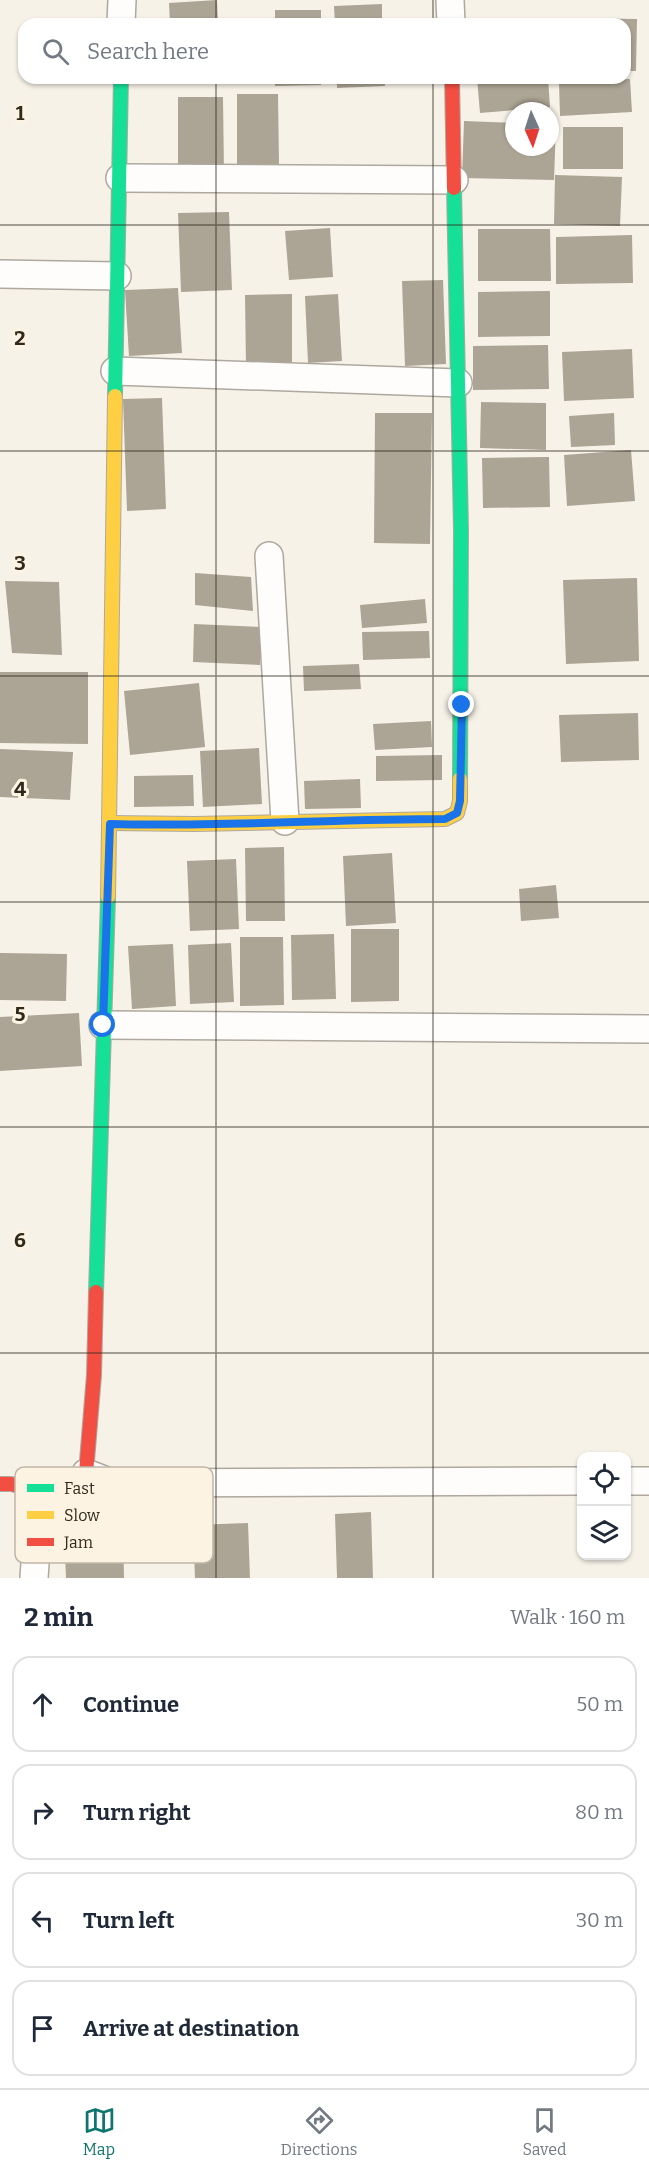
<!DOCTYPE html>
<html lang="en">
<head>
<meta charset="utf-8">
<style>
  body { margin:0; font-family:Bitter,serif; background:#f6f6f7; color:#1f2937 }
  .controls { position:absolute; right:18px; bottom:18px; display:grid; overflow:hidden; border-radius:12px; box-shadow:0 2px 4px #0004 }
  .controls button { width:54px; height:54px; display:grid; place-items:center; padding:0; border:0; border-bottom:2px solid #e0e1e3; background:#fff; color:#1f2937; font:30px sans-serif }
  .compass { position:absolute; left:505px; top:102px; width:54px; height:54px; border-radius:50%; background:#fff; box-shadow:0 2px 4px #0004; rotate:177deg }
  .stop { position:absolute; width:18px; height:18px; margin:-14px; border:4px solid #1a73e8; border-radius:50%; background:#fff }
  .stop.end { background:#1a73e8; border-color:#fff; box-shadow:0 2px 6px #0008 }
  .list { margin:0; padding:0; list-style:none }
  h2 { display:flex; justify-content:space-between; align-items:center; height:78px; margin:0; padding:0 24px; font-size:26px }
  h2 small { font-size:20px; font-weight:400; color:#747a83 }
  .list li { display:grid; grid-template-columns:39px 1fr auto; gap:18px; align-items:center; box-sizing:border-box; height:96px; margin:0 12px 12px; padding:0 12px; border:2px solid #e0e1e3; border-radius:18px }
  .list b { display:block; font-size:22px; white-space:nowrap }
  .list em { font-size:20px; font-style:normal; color:#747a83 }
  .icon { flex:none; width:33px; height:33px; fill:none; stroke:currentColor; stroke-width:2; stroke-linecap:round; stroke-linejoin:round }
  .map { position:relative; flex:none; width:649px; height:1578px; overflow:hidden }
  .search { position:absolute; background:#fff; box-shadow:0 2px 4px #0004; left:18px; right:18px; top:18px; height:66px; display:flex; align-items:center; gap:15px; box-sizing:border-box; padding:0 21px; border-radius:18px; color:#747a83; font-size:22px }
  .sheet { height:510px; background:#fff }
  nav { display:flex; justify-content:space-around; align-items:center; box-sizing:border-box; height:84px; border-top:2px solid #e0e1e3; background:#fff; font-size:16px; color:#747a83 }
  nav a { display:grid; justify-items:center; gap:3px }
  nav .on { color:#0f766e }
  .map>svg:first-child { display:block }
  .building { fill:#aca494 }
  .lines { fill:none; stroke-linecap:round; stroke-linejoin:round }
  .street-casing { stroke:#aea89f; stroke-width:30 }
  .fast-casing { stroke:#aea89f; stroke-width:16 }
  .slow-casing { stroke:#aea89f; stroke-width:16 }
  .jam-casing { stroke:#aea89f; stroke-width:16 }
  .street { stroke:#fefdfc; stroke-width:27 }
  .fast { stroke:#16e098; stroke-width:14 }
  .slow { stroke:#ffcf43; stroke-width:14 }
  .jam { stroke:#f24e42; stroke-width:14 }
  .route { stroke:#1a73e8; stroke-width:8 }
  .grid { fill:none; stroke:#30291e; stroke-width:1.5; stroke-opacity:0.55 }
  .key { fill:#fdf3e2; stroke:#c0b6a7; stroke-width:1.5 }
  .key-label { font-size:16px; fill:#30291e }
  .grid-label { font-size:20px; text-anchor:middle; font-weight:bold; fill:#30291e; stroke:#fdf3e2; stroke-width:6; stroke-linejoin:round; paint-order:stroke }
</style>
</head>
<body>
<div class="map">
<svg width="649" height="1578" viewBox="0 0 649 1578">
  <rect width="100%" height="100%" fill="#f7f2e8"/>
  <g class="building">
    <path d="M217,0L218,24H170L169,3Z"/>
    <path d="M382,4V24H335L334,6Z"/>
    <rect x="275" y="10" width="46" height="14"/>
    <path d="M564,18L637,19L636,71H625V24H564Z"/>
    <path d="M172,78H220V81L173,83Z"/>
    <path d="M275,78H321V85L275,86Z"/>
    <path d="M337,78H384L385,86L337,88Z"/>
    <path d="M477,78H548L550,107L480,113Z"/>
    <path d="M630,79L632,112L560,116L559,82Z"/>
    <path d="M237,94H278L279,165L237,164Z"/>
    <path d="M178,97H223L224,174H178Z"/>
    <path d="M464,121L514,123V147H550V124H556L554,180L462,178Z"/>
    <rect x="563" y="127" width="60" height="42"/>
    <path d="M555,175L622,177L620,226L554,224Z"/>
    <path d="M229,212L232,290L181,292L178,213Z"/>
    <path d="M330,228L333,277L289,280L285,231Z"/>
    <path d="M478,229H550L551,281H478Z"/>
    <path d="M632,235L633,283L556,284V237Z"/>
    <path d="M443,280L446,364L405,366L402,281Z"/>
    <path d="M178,288L182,353L129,356L125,290Z"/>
    <path d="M550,291V336L478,337V292Z"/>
    <path d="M292,294V368H246L245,295Z"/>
    <path d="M338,294L342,361L308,363L305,296Z"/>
    <path d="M548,345L549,389L473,390V346Z"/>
    <path d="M632,349L634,398L564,401L562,352Z"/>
    <path d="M162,398L166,509L127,511L123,399Z"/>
    <path d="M481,402L546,403V450L480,448Z"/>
    <path d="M375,413H432L430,544L374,543Z"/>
    <path d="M614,413L615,445L571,447L569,416Z"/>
    <path d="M631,450L635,501L567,506L564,455Z"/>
    <path d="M549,457L550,507L483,508L482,458Z"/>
    <path d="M195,573L251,577L253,611L195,605Z"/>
    <path d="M637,578L639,661L566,664L563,580Z"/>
    <path d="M5,581L59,582L62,655L12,653Z"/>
    <path d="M425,599L427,623L362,628L360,605Z"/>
    <path d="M194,624L262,627L260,665L193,662Z"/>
    <path d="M429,631L430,658L363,660L362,632Z"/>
    <path d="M359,664L361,689L304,691L303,666Z"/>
    <path d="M0,672H88V744L0,743Z"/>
    <path d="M199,683L205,747L130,755L124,691Z"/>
    <path d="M638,713L639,760L561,762L559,715Z"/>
    <path d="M431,721L432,747L375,750L373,724Z"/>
    <path d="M259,748L262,804L203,807L200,751Z"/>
    <path d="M0,749L73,752L70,800L0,797Z"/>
    <path d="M442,755V780L376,781V756Z"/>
    <path d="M193,775L194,806L134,807V776Z"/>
    <path d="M360,779L361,808L305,809L304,781Z"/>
    <path d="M284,847L285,921H246L245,848Z"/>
    <path d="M392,853L396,923L346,926L343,856Z"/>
    <path d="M236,859L239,929L190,931L187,861Z"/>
    <path d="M556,885L559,918L521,921L519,889Z"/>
    <path d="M351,929H399V1001L351,1002Z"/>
    <path d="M334,934L336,999L292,1000L291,935Z"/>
    <path d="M240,937H283L284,1005L240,1006Z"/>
    <path d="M231,943L234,1002L190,1004L188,945Z"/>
    <path d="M173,944L176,1006L132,1009L128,946Z"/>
    <path d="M0,953L67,954L66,1001L0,1000Z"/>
    <path d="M79,1013L82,1066L0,1071V1017Z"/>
    <path d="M371,1512L373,1578H337L335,1514Z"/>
    <path d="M248,1523L250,1578H195L193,1525Z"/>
    <path d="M123,1530L124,1578H66L64,1532Z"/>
  </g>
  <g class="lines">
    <g class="street-casing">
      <g id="street">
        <path d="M450,0L451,24"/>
        <path d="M121,24L122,0"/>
        <path d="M120,178L454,180"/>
        <path d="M0,274L117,276"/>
        <path d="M115,371L458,383"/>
        <path d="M269,556L285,821"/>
        <path d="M103,1025L649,1029"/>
        <path d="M86,1473L112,1483L582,1481"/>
        <path d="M626,1481H649"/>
        <path d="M34,1578L40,1491"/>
      </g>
    </g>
    <g class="fast-casing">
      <g id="fast">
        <path d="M454,188L461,530L460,779"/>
        <path d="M115,396L121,78"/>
        <path d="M96,1292L108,897"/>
      </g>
    </g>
    <g class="slow-casing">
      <g id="slow">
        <path d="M110,823L194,824L445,819L457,813L460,801V779"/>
        <path d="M108,897L115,396"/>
      </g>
    </g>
    <g class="jam-casing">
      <g id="jam">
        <path d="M452,78L454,188"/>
        <path d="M0,1484H11L40,1491L86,1473L94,1375L96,1292"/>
      </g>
    </g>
    <use href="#street" class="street"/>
    <use href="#fast" class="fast"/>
    <use href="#slow" class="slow"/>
    <use href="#jam" class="jam"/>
  </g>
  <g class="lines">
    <path class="route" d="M103,1025L110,824C222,827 333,819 445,819L457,813L460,801L462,705"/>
  </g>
  <path class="grid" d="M216,0V24M433,0V24M216,78V1578M433,78V1578M0,225H649M0,451H649M0,676H649M0,902H649M0,1127H649M0,1353H649"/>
  <rect x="15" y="1467" width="198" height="96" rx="9" class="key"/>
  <rect x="27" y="1484" width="27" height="8" fill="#16e098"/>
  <rect x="27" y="1511" width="27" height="8" fill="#ffcf43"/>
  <rect x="27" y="1538" width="27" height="8" fill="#f24e42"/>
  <g class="key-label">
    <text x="64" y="1494">Fast</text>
    <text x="64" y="1521">Slow</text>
    <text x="64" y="1548">Jam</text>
  </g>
  <g class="grid-label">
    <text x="20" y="120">1</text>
    <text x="20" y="345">2</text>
    <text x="20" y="570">3</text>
    <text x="20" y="796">4</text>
    <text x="20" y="1021">5</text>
    <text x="20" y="1247">6</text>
  </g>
</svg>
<div class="controls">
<button><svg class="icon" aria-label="locate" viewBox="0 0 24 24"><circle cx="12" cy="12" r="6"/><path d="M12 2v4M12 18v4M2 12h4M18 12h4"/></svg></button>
<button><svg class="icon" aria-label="layers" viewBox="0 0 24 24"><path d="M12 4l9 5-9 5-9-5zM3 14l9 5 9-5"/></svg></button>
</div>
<svg class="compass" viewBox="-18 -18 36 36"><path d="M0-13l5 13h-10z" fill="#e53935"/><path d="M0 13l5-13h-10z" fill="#747a83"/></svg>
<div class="stop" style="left:103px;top:1025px"></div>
<div class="stop end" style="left:462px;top:705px"></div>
<div class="search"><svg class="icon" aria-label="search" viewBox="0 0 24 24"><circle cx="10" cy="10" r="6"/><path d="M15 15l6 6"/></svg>Search here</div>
</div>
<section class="sheet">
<h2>2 min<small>Walk · 160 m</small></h2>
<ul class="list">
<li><svg class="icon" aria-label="ahead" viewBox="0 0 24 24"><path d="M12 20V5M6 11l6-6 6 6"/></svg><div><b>Continue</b></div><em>50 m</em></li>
<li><svg class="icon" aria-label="right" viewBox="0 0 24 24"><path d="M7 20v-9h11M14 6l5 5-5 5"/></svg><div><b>Turn right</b></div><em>80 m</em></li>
<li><svg class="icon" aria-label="left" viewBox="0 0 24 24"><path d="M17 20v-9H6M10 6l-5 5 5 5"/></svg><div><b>Turn left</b></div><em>30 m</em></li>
<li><svg class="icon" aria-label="arrive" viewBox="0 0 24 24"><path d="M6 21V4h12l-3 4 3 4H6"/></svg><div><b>Arrive at destination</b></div></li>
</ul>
</section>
<nav>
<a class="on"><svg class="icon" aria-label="map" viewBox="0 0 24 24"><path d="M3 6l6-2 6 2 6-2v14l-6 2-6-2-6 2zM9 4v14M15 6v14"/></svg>Map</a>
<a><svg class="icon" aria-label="directions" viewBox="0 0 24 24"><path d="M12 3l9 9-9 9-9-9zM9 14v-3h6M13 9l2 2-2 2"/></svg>Directions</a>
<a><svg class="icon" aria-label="saved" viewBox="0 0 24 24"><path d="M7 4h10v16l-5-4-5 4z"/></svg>Saved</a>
</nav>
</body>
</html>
